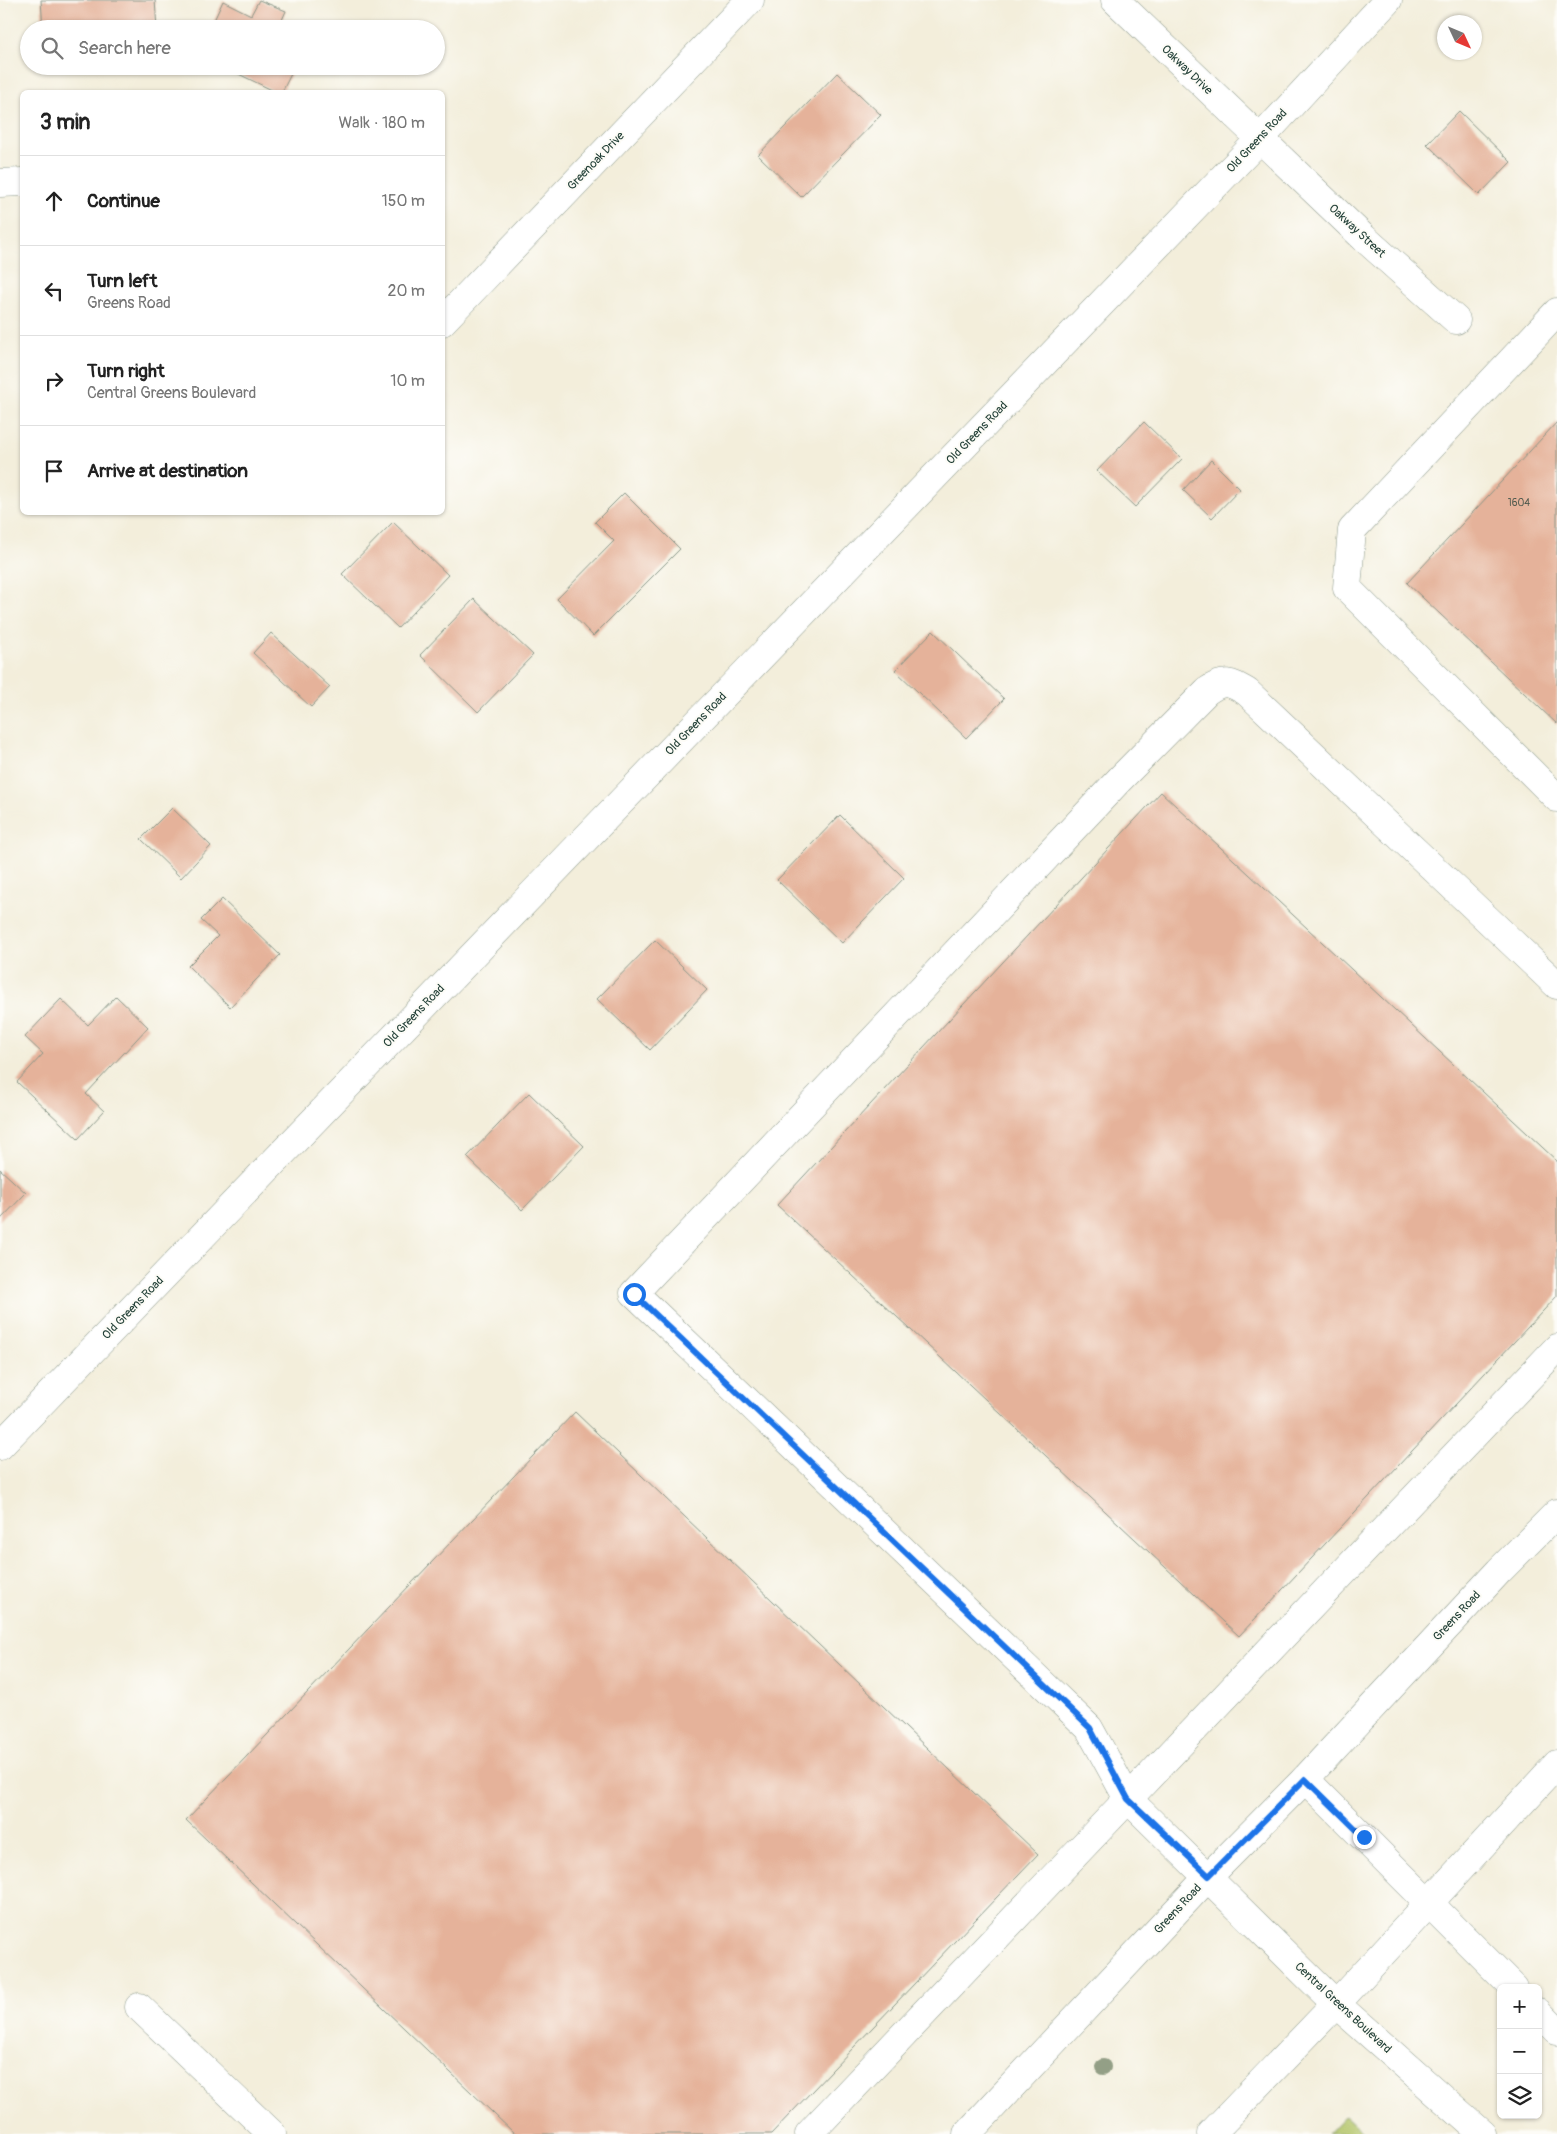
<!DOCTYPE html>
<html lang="en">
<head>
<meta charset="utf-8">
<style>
  body { margin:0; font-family:Pangolin,sans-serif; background:#f2f2f2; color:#222 }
  .controls { position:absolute; right:15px; bottom:15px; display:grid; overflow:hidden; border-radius:8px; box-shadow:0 1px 4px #0004 }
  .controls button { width:45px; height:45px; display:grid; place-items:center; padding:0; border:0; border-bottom:1px solid #e0e0e0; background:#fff; color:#222; font:25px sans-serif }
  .compass { position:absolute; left:1437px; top:15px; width:45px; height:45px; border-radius:50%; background:#fff; box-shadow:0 1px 4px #0004; rotate:134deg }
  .stop { position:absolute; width:15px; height:15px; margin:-11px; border:4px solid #1a73e8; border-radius:50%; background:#fff }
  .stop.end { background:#1a73e8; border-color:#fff; box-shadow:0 1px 5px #0008 }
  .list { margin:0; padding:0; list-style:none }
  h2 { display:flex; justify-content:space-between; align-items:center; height:65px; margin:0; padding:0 20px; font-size:21px }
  h2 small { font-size:16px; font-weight:400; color:#767676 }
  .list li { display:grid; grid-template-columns:32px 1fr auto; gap:15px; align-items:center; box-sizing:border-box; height:90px; padding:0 20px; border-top:1px solid #e0e0e0 }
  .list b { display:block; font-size:19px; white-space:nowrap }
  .list p { margin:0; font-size:16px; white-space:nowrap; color:#767676 }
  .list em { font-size:16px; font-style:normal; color:#767676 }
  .icon { flex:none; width:28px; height:28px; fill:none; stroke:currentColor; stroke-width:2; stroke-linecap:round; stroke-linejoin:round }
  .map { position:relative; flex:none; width:1557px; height:2134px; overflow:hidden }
  .search { position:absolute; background:#fff; box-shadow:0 1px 4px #0004; left:20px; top:20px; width:425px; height:55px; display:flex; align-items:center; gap:12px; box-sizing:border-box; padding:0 18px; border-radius:28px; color:#767676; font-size:19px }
  .panel { position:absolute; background:#fff; box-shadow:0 1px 4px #0004; left:20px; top:90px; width:425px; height:425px; border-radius:8px }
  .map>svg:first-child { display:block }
  .green { fill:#b2c467; stroke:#68804e }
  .building { fill:#e5b29a }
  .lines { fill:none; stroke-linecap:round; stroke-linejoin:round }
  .minor-casing { stroke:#899688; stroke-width:29 }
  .major-casing { stroke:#899688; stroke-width:29 }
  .minor { stroke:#fff; stroke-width:28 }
  .major { stroke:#fff; stroke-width:28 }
  .tree { fill:#939f86 }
  .route { stroke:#1a73e8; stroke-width:6 }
  .labels { text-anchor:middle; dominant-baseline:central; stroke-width:4; stroke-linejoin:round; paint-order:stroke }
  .number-label { font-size:10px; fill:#505a4e }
  .street-label { font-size:12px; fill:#1f3d34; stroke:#fdfcf7 }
</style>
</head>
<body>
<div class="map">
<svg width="1557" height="2134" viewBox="0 0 1557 2134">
  <rect width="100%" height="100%" fill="#fdfcf7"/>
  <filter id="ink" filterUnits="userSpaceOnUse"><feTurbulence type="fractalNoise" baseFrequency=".02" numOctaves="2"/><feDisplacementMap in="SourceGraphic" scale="10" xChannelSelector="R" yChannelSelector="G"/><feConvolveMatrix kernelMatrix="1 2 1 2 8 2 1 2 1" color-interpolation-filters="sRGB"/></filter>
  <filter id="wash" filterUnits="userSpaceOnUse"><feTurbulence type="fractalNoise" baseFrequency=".0096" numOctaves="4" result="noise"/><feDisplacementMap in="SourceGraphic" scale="20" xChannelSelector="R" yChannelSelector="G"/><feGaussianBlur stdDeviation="1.12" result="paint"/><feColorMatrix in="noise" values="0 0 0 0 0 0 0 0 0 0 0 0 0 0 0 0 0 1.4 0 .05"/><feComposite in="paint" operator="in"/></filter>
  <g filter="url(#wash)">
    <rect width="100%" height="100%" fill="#f3eedb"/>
    <path class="green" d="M1345,2115L1366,2134H1327Z"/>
    <g id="blocks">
      <g class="building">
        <path d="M41,0H155L157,29H43Z"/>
        <path d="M259,0L286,11L278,29H210L223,1L251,15Z"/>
        <path d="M222,66H295L282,92H276Z"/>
        <path d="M837,73L881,115L801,197L758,155Z"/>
        <path d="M1459,111L1511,162L1479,195L1427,144Z"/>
        <path d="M1144,422L1182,459L1135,507L1097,471Z"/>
        <path d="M1557,422V724L1407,583Z"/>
        <path d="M1211,460L1240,489L1212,518L1183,490Z"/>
        <path d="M624,493L680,549L593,636L557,599L614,541L595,522Z"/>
        <path d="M393,522L448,575L398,628L342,574Z"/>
        <path d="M474,599L533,655L478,712L420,655Z"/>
        <path d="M933,631L1004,699L966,738L895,670Z"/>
        <path d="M271,633L330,687L311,707L253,653Z"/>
        <path d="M1161,792L1557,1161V1296L1239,1636L777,1205Z"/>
        <path d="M172,808L211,846L181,878L141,839Z"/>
        <path d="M840,815L904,878L842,943L777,880Z"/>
        <path d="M222,899L280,955L230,1007L188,966L218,936L201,920Z"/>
        <path d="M655,940L707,990L650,1050L597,999Z"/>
        <path d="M116,996L148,1027L86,1094L104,1111L78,1139L17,1082L43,1054L25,1037L61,999L88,1025Z"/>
        <path d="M529,1093L584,1146L522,1210L467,1157Z"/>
        <path d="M0,1169L26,1193L0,1220Z"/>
        <path d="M575,1412L1038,1854L771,2134H515L186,1820Z"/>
      </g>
    </g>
  </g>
  <g filter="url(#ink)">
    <use href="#blocks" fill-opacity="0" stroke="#899688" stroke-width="1"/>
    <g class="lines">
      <g class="minor-casing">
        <g id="minor">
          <path d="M1115,0L1364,238L1456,320"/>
          <path d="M0,183L22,182"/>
          <path d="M1557,312L1352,530L1347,588L1557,798"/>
          <path d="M442,322L750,0"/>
          <path d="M1557,985L1247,692C1230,682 1224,679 1207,691L1120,779L634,1293L1089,1728L1128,1799L1557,1348"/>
          <path d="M0,1446L1260,139L1388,0"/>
          <path d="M1305,1779L1514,1988"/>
          <path d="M139,2007L272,2134"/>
          <path d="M1538,2012L1557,2031"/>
          <path d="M809,2134L1128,1799L1336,2004L1483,2134"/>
        </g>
      </g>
      <g class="major-casing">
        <g id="major">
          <path d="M967,2134L1209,1876L1305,1779L1499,1571L1557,1513"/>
          <path d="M1211,2134L1336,2004L1557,1764"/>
        </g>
      </g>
      <use href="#minor" class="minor"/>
      <use href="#major" class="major"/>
    </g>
    <circle class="tree" cx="1103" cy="2067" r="8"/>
  </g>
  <g class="lines" filter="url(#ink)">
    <path class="route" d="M634,1294L1090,1728L1128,1799L1209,1876L1305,1779L1364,1837"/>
  </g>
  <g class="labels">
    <g class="number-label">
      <text x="1519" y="503">1604</text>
    </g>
    <g class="street-label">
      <text transform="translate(1187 70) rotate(44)">Oakway Drive</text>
      <text transform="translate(1257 141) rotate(-47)">Old Greens Road</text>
      <text transform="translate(596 161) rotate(-46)">Greenoak Drive</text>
      <text transform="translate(1357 231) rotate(43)">Oakway Street</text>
      <text transform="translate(977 433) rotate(-46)">Old Greens Road</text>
      <text transform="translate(696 724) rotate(-46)">Old Greens Road</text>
      <text transform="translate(414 1016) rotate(-46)">Old Greens Road</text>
      <text transform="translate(133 1308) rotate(-46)">Old Greens Road</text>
      <text transform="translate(1457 1616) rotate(-47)">Greens Road</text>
      <text transform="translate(1178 1909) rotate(-47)">Greens Road</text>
      <text transform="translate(1343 2008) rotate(43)">Central Greens Boulevard</text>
    </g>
  </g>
</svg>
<div class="controls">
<button>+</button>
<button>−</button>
<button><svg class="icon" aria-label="layers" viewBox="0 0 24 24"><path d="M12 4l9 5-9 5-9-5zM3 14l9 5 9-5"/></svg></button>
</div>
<svg class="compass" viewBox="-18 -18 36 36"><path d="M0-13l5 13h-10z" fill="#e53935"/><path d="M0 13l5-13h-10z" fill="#767676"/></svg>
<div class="stop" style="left:634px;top:1294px"></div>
<div class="stop end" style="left:1364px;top:1837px"></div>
<div class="search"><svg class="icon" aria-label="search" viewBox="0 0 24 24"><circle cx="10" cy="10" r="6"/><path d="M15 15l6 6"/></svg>Search here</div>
<section class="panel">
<h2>3 min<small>Walk · 180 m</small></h2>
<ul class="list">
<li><svg class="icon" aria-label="ahead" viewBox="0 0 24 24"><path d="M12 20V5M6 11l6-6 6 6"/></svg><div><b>Continue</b></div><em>150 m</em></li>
<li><svg class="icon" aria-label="left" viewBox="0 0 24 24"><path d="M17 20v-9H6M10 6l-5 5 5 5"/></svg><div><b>Turn left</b><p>Greens Road</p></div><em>20 m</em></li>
<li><svg class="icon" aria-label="right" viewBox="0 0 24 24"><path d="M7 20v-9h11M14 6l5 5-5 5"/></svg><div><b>Turn right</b><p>Central Greens Boulevard</p></div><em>10 m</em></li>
<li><svg class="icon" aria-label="arrive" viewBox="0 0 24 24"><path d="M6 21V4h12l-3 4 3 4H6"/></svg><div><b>Arrive at destination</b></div></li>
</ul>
</section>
</div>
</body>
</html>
